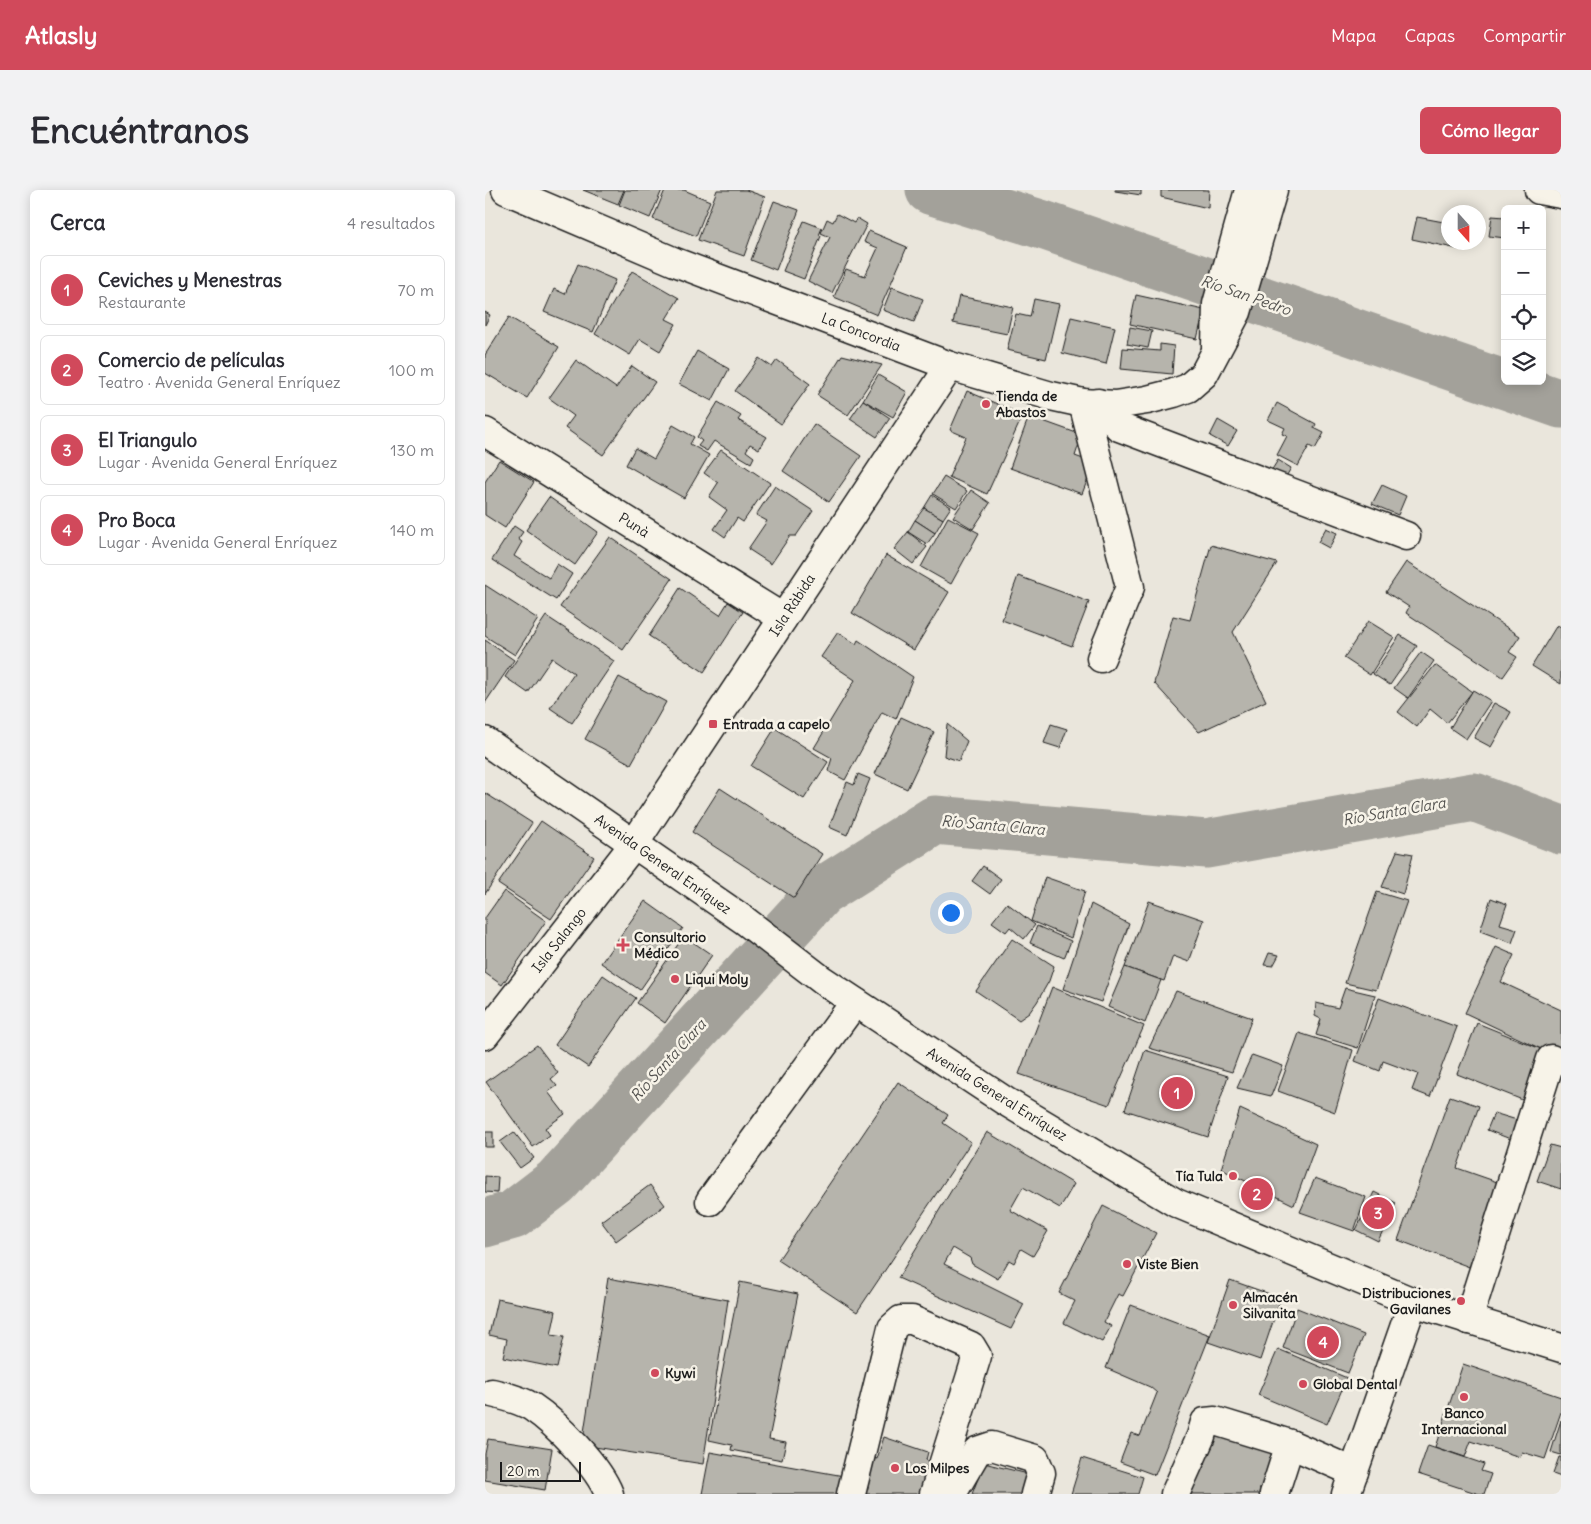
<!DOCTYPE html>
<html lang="es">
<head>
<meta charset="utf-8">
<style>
  body { margin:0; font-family:Delius,sans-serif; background:#f2f2f3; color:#2b2b33 }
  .controls { position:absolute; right:15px; top:15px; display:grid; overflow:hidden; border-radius:8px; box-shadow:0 2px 12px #0003 }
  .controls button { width:45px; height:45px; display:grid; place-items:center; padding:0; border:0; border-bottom:1px solid #e1e1e2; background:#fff; color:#2b2b33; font:25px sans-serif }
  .compass { position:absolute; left:956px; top:15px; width:45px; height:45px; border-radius:50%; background:#fff; box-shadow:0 2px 12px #0003; rotate:159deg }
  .scale { position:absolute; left:15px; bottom:12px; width:81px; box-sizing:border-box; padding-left:5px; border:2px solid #1c1c1c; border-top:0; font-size:14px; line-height:18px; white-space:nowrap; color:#1c1c1c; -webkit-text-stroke:4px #f7f3e8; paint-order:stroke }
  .you { position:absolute; left:465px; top:722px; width:18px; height:18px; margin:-12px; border:4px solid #fff; border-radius:50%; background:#1a73e8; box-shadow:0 0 0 8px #1a73e833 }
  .badge { display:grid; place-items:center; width:32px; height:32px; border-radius:50%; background:#d1495b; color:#fff; font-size:16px; font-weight:700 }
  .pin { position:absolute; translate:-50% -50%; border:2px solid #fff; box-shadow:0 1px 5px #0006 }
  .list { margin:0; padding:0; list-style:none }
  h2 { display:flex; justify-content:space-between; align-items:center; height:65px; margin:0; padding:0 20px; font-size:21px }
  h2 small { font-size:16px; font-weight:400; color:#7c7c81 }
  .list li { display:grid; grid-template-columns:32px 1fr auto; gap:15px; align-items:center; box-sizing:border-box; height:70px; margin:0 10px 10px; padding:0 10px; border:1px solid #e1e1e2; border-radius:8px }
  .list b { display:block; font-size:19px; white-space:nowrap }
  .list p { margin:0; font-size:16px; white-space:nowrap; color:#7c7c81 }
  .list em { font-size:16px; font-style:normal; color:#7c7c81 }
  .icon { flex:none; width:28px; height:28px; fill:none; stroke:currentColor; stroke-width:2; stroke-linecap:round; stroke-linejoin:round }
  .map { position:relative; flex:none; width:1076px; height:1304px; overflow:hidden; border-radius:8px }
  header { display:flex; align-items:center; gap:30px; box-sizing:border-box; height:70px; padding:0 25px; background:#d1495b; color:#fff }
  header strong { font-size:24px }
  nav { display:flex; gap:28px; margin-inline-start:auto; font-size:18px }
  .intro { display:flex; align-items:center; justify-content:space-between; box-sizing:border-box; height:120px; padding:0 30px }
  h1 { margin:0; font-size:35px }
  .button { padding:12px 22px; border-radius:8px; background:#d1495b; color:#fff; font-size:18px; font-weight:700 }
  main { display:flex; gap:30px; padding:0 30px }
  aside { flex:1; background:#fff; border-radius:8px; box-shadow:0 2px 12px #0003 }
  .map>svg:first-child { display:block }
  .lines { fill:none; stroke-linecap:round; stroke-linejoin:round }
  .river { stroke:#a3a19a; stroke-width:49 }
  .building { fill:#b6b4ac; stroke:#1c1c1c }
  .minor-casing { stroke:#1c1c1c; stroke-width:31 }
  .major-casing { stroke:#1c1c1c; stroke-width:31 }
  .minor { stroke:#f7f3e8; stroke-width:28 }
  .major { stroke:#f7f3e8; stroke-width:28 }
  .poi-dot { fill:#d1495b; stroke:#f7f3e8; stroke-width:2 }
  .labels { text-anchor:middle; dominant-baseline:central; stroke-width:5; stroke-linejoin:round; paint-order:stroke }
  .street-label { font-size:14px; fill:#1c1c1c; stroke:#f7f3e8 }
  .poi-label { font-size:14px; font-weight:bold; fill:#1c1c1c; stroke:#f7f3e8; text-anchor:start }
  .water-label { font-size:15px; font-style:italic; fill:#52514e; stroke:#f7f3e8 }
</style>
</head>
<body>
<header>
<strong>Atlasly</strong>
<nav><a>Mapa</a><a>Capas</a><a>Compartir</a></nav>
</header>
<div class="intro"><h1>Encuéntranos</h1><a class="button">Cómo llegar</a></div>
<main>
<aside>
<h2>Cerca<small>4 resultados</small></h2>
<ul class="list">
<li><span class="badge">1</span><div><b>Ceviches y Menestras</b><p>Restaurante</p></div><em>70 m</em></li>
<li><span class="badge">2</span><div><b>Comercio de películas</b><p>Teatro · Avenida General Enríquez</p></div><em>100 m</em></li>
<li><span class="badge">3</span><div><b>El Triangulo</b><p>Lugar · Avenida General Enríquez</p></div><em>130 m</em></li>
<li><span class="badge">4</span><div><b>Pro Boca</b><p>Lugar · Avenida General Enríquez</p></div><em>140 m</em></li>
</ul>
</aside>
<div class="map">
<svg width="1076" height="1304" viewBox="0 0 1076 1304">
  <rect width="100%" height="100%" fill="#eae6dc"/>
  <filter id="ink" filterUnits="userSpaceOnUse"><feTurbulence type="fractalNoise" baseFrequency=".02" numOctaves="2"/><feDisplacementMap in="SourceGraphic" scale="10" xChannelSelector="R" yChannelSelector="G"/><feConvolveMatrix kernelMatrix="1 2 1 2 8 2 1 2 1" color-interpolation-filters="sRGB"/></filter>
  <g filter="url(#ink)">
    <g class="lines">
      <g class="river">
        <path d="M445,0L555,34L1076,214"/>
        <path d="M0,1033L28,1025L71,992L336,702L450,630L721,654L989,607L1076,640"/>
      </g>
    </g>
    <g class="building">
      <path d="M98,0H139L133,14Z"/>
      <path d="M140,0H177L165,28L134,15Z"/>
      <path d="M180,0H199L225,11L211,46L168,29Z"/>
      <path d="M232,0H261L280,7L259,66L213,50Z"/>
      <path d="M630,0H656V5L630,1Z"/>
      <path d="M676,0H724L723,18L676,7Z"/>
      <path d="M289,11L314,20L291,80L266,70Z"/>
      <path d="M352,24L369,33L372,28L382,34L347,103L323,91L345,47L336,43L342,29L348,32Z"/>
      <path d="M1007,26L1020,27V48L1004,46Z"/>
      <path d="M932,27L964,33V52H984L982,61L927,49Z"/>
      <path d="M319,31L337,38L334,45L336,46L319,89L298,81Z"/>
      <path d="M384,41L422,57L392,125L349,107L361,79L380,86L393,58L379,52Z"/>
      <path d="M93,74L130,90L108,142L59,122L69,99L80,104Z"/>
      <path d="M147,81L194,108L181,129L191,134L175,161L155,149L145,165L110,144Z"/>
      <path d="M407,97L438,109L429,132L398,120Z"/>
      <path d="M651,105L719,120L712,149L645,134Z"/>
      <path d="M474,106L528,117L522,144L468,133Z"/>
      <path d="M549,109L574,114L561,169L522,160L531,124L545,127Z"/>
      <path d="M0,122L5,125L0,135Z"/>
      <path d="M24,127L74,157L42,208L0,183V165Z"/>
      <path d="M586,127L630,137L621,174L577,163Z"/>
      <path d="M645,137L667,141L663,158L642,154Z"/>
      <path d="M675,154L689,156L687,184L636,179L638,158L675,161Z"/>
      <path d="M212,161L244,179L227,211L194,194Z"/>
      <path d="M357,165L397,175L363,225L332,205Z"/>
      <path d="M274,168L287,177L292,170L325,194L296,234L250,201Z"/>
      <path d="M91,170L131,198L147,176L170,192L118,265L80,238L89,226L64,208Z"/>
      <path d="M393,185L422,202L408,227L378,210Z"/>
      <path d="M482,201L538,225L502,304L464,287L481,247L465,240Z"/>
      <path d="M378,210L405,228L392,247L365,229Z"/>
      <path d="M233,212L256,226L253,230L282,247L274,259L265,254L261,261L269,267L266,273L229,251L222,261L213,256L217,251L212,247Z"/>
      <path d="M792,213L831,234L829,238L839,243L830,259L824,256L813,276L792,265L802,246L797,244L800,238L783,230Z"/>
      <path d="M544,226L597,245L590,266L609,273L597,304L525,278Z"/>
      <path d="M733,230L752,241L743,256L725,246Z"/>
      <path d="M329,234L376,266L344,312L298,281Z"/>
      <path d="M188,235L209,247L205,254L224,265L199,308L141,275L150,258L169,269Z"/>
      <path d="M236,260L285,293L258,332L252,328L240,347L229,339L242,320L224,307L233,293L219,283Z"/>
      <path d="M14,270L49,292L20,338L0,325V292Z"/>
      <path d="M793,270L806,278L795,297L781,289Z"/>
      <path d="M459,287L482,301L471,318L448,304Z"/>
      <path d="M897,295L921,306L913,325L887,314Z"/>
      <path d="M290,296L328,321L311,346H305L286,374L263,359L282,331L271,325Z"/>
      <path d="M486,300L505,313L488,339L468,327Z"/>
      <path d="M447,305L466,317L458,329L439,318Z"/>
      <path d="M64,307L113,342L90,375L41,340Z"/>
      <path d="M439,318L458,329L450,343L430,330Z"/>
      <path d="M463,327L494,343L466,394L436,377Z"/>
      <path d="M430,330L450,343L442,354L423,342Z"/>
      <path d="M29,336L38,342L33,349L37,352L29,366L64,388L72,374L87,384L71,410L7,370Z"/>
      <path d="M841,338L852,343L844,358L833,352Z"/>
      <path d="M423,342L442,357L428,374L409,359Z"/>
      <path d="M125,347L187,389L138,460L75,417Z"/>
      <path d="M726,355L792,373L748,442L781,511L714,542L669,493L688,426L705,430Z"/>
      <path d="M401,365L464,402L429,460L367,423Z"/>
      <path d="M921,372L1035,446L1024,462L1032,467L1018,487L921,423L924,417L901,402Z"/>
      <path d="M533,386L604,412L587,456L517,430Z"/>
      <path d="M0,395L53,429L30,465L0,446Z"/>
      <path d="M195,398L235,425L243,412L258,422L219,482L164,446Z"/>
      <path d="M61,426L129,471L87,533L65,518L89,483L67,468L43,503L20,487Z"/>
      <path d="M883,431L909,447L885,485L859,468Z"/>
      <path d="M1072,435L1076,437V494L1047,476Z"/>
      <path d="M353,442L371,454L373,450L428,487L411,529L397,522L360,590L343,581L347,568L329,558L370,490L336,467Z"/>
      <path d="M915,445L932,456L905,495L888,484Z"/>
      <path d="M0,450L29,470L0,513Z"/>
      <path d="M936,462L949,471L923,508L909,498Z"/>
      <path d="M950,475L987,502L962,533L945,519L932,537L913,522Z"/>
      <path d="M134,487L181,512L146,574L100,549Z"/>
      <path d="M988,500L1006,511L981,549L965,538Z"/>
      <path d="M1009,513L1026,522L1006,557L989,548Z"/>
      <path d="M416,527L449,542L422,599L390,584Z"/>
      <path d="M462,534L482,551L474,571L459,566Z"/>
      <path d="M566,534L582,539L575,558L559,553Z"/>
      <path d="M290,538L343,572L319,609L266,576Z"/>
      <path d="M373,584L385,589L362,645L344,637L362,592L369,595Z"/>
      <path d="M235,598L337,664L309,708L207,642Z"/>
      <path d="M0,603L47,633L0,704Z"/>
      <path d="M56,631L109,667L66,729L13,694Z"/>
      <path d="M912,661L928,664L918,704L897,697Z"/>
      <path d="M498,676L516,689L505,704L487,691Z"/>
      <path d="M560,687L600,701L586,748L546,731Z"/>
      <path d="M19,701L61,731L17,795L0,783V728Z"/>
      <path d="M892,702L922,711L891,800L860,793Z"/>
      <path d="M1006,708L1022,714L1015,734L1032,739L1027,753L995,741Z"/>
      <path d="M160,711L198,738L155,800L116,773Z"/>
      <path d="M664,711L719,730L704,772L688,766L679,791L640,777Z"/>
      <path d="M522,713L550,735L539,749L525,737L521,742L507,732Z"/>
      <path d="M606,714L644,734L616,812L578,799Z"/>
      <path d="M552,736L586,751L579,768L545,753Z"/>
      <path d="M199,746L227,765L180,833L152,813Z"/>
      <path d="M527,749L569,776L564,791L552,812L544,823L534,830L491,801Z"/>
      <path d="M1011,757L1029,765L1016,792L1076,820V855L1071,866L980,823Z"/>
      <path d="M784,763L794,765L788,776L779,775Z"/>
      <path d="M640,777L676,790L660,833L623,817Z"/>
      <path d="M118,785L151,808L103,877L70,855Z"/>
      <path d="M567,797L659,836L624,915L534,884Z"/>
      <path d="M860,798L890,805L873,858L831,845L836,829L830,826L831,813L853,818Z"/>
      <path d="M691,801L767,828L747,882L664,858Z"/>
      <path d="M894,808L972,837L945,907L927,900L933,884L898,871L895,881L870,871Z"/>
      <path d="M992,833L1061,861L1040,911L972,884Z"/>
      <path d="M814,843L868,860L850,922L793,901Z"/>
      <path d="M52,855L73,883L66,889L72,896L63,902L80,924L60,938L65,945L48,957L1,892Z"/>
      <path d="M660,860L743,886L723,947L640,920Z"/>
      <path d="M767,865L798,876L786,906L752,898Z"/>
      <path d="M413,892L463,925L458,933L486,952L372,1122L293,1070Z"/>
      <path d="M965,906L994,916L972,978L1018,994L987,1078L913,1050Z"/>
      <path d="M755,919L831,954L809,1015L736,979Z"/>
      <path d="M1009,923L1035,931L1028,950L1002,940Z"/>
      <rect x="0" y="942" width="8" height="15"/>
      <path d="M29,942L49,968L35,978L15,952Z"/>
      <path d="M502,942L589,994L575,1018L538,997L525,1020L563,1041L548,1066L536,1059L529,1073L524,1070L513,1089L487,1074L485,1068L468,1058L459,1074L539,1114L526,1139L413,1088Z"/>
      <path d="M1065,955L1076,958V999L1052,991Z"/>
      <path d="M0,986L13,987L12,1003L0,1002Z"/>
      <path d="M830,988L881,1007L869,1041L815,1022Z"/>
      <path d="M165,995L180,1015L131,1051L116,1031Z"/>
      <path d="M889,1002L911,1013L893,1051L871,1040Z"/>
      <path d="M618,1016L671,1043L638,1106L633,1104L619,1132L626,1136L617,1152L579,1133L590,1111L574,1103Z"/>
      <path d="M123,1088L243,1110L218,1274L97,1255Z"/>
      <path d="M745,1090L796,1108L775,1170L723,1152Z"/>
      <path d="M255,1092L313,1104L284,1249L301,1252L297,1270L246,1260L247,1255L224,1250Z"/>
      <path d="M12,1109L71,1121L66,1145L79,1147L72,1178L18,1167L22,1149L4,1145Z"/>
      <path d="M646,1115L725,1145L670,1285L635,1272L646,1243L655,1246L672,1203L665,1197L621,1178Z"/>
      <path d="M812,1118L879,1145L863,1183L798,1158Z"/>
      <path d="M793,1159L862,1188L842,1234L773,1205Z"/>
      <path d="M978,1174L1076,1207V1222L1060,1269L1037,1262L1035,1267L986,1251L980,1267L950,1257Z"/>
      <path d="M1076,1230V1265L1066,1262Z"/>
      <path d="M724,1238L796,1262L782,1304H702Z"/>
      <path d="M399,1247L443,1262L441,1270L444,1272L441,1284L448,1287L443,1304H373L381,1265L392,1269Z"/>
      <path d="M3,1249L67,1259L60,1300L0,1290V1264Z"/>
      <path d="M943,1255L999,1274L996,1281L1006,1284L999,1304H994L933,1284Z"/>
      <path d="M225,1262L359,1286L356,1304H217Z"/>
      <path d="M1074,1267H1076V1287L1068,1284Z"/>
      <path d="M597,1268L658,1287L653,1304H586Z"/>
      <path d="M499,1273L551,1286L545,1304H487Z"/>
    </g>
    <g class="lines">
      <g class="minor-casing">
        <g id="minor">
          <path d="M21,0L190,72L465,176L566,206L598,213L630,215L662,210L689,203L703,198L719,184L752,122L788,0"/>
          <path d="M1054,0L1076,4"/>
          <path d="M731,156L732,114L764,0"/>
          <path d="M598,213L645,397L616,468"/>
          <path d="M613,213L634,237L921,346"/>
          <path d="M0,242L298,428"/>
          <path d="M0,845L149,654L465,176"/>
          <path d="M225,1011L370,812"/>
          <path d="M983,1130L1066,869"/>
          <path d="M7,1203C20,1206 36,1210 47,1217C71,1233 114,1277 124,1304"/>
          <path d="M366,1304L407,1138L416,1130H427L486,1156L492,1166L449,1304"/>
          <path d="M467,1304L492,1261L507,1256L550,1269L556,1283L550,1304"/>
          <path d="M690,1304L716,1246L720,1232L730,1231L805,1254L869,1282"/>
          <path d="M789,1304L805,1254"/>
          <path d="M861,1304L928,1112"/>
        </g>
      </g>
      <g class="major-casing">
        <path id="major" d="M0,551L259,730L337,790L520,911L691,1013L928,1112L1076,1158"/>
      </g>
      <use href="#minor" class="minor"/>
      <use href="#major" class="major"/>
    </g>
  </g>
  <g class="poi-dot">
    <circle cx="501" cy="214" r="5"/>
    <rect x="223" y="529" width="10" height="10" rx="2.5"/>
    <path d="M135.5 747.5h5v5h5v5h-5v5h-5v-5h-5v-5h5z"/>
    <circle cx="190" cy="789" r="5"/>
    <circle cx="748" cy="986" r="5"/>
    <circle cx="642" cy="1074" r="5"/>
    <circle cx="976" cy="1111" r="5"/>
    <circle cx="748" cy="1115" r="5"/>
    <circle cx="170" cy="1183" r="5"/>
    <circle cx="818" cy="1194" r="5"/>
    <circle cx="979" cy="1207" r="5"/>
    <circle cx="410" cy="1278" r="5"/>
  </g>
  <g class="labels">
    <g class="street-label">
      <text transform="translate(376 142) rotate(21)">La Concordia</text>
      <text transform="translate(149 335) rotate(32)">Punà</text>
      <text transform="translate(307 415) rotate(-57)">Isla Ràbida</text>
      <text transform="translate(178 674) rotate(35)">Avenida General Enríquez</text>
      <text transform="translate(74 750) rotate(-52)">Isla Salango</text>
      <text transform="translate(512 904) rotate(32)">Avenida General Enríquez</text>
    </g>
    <g class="poi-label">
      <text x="511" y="206">Tienda de<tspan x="511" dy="16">Abastos</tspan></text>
      <text x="238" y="534">Entrada a capelo</text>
      <text x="149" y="747">Consultorio<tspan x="149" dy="16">Médico</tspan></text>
      <text x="200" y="789">Liqui Moly</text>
      <text x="738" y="986" text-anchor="end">Tía Tula</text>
      <text x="652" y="1074">Viste Bien</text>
      <text x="966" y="1103" text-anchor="end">Distribuciones<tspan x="966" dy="16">Gavilanes</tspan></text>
      <text x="758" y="1107">Almacén<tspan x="758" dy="16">Silvanita</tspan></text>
      <text x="180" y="1183">Kywi</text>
      <text x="828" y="1194">Global Dental</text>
      <text x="979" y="1223" text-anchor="middle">Banco<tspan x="979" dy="16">Internacional</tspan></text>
      <text x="420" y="1278">Los Milpes</text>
    </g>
    <g class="water-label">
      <text transform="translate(761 105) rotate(19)">Río San Pedro</text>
      <text transform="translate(909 621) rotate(-10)">Río Santa Clara</text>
      <text transform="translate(508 635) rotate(5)">Río Santa Clara</text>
      <text transform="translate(183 870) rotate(-48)">Río Santa Clara</text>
    </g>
  </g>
</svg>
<div class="controls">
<button>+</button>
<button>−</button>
<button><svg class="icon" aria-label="locate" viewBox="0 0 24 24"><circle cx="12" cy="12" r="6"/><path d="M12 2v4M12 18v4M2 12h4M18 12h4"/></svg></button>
<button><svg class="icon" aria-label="layers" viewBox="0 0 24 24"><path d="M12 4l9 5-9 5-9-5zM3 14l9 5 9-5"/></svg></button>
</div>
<svg class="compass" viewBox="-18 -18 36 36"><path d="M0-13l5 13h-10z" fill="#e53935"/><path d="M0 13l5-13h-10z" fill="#7c7c81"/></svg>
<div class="scale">20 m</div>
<div class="you"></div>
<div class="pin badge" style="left:692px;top:903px">1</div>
<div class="pin badge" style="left:772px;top:1004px">2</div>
<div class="pin badge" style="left:893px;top:1023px">3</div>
<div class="pin badge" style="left:838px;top:1152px">4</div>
</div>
</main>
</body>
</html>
